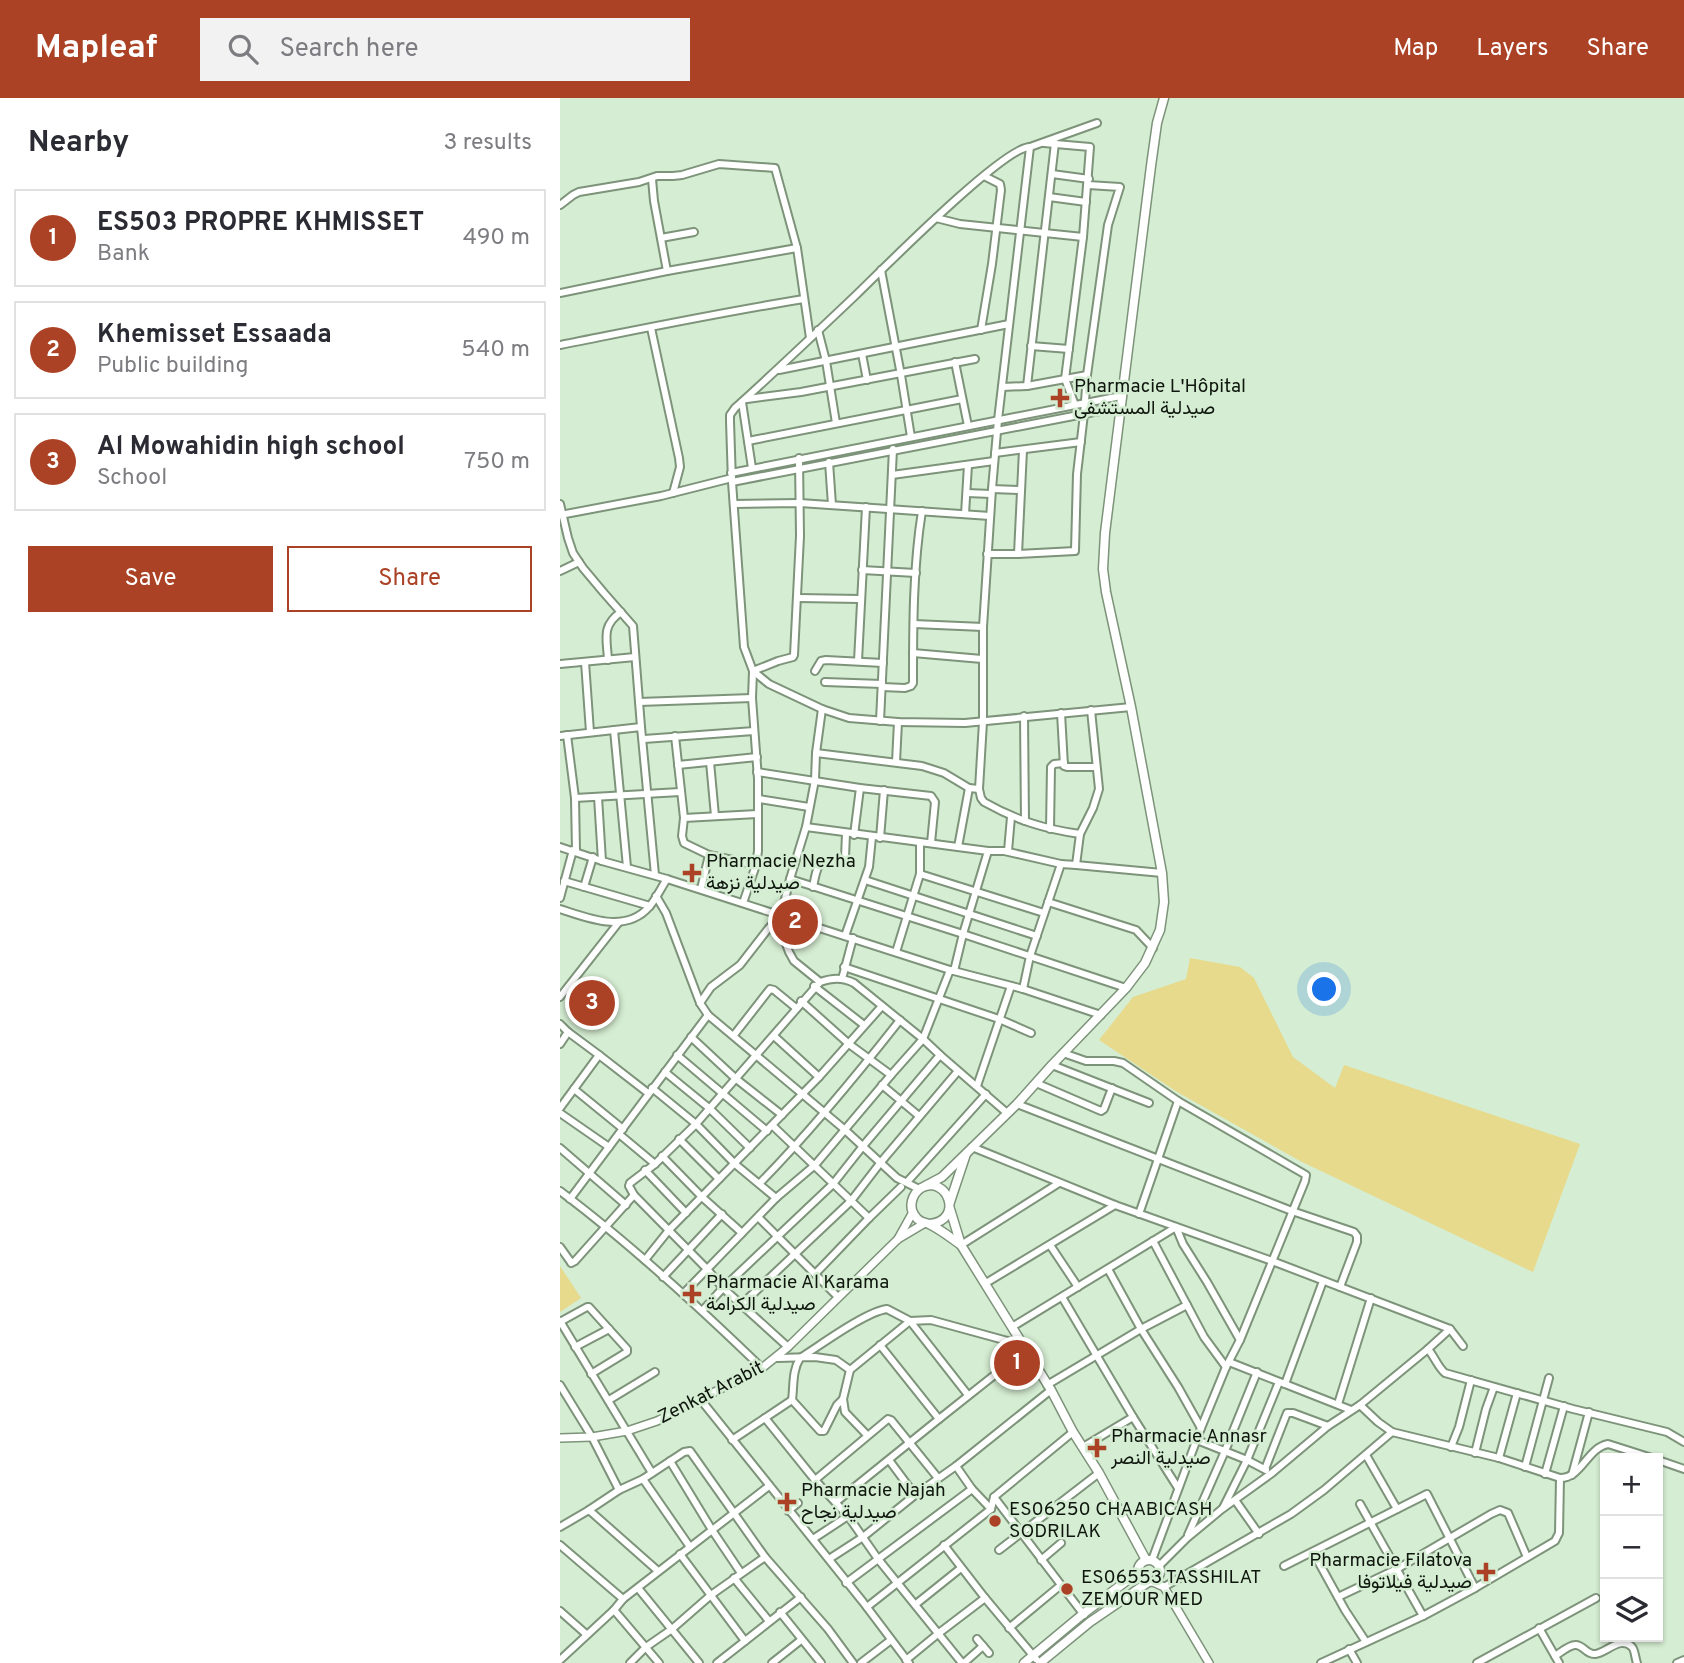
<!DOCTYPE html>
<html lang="en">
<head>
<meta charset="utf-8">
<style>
  body { margin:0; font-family:Overpass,Vazirmatn,sans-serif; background:#f2f2f3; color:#2b2b33 }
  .controls { position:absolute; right:21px; bottom:21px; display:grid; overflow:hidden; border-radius:0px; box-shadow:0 2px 5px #0004 }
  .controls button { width:63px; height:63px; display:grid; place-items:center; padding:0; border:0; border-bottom:2px solid #e1e1e2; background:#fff; color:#2b2b33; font:35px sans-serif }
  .you { position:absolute; left:765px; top:892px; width:24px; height:24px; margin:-18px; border:5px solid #fff; border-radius:50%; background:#1a73e8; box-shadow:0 0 0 10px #1a73e833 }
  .badge { display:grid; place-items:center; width:46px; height:46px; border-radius:50%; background:#ab4225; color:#fff; font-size:23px; font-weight:700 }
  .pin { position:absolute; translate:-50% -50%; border:4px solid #fff; box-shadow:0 2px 7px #0006 }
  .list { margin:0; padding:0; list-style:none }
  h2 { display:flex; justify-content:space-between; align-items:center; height:91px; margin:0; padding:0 28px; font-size:30px }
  h2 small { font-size:23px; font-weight:400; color:#7c7c81 }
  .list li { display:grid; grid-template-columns:46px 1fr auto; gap:21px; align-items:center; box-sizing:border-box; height:98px; margin:0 14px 14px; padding:0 14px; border:2px solid #e1e1e2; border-radius:0px }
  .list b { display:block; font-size:26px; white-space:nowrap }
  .list p { margin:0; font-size:23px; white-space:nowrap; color:#7c7c81 }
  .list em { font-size:23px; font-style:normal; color:#7c7c81 }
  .actions { display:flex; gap:14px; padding:21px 28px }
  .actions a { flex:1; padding:16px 0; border:2px solid #ab4225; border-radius:0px; text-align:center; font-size:24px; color:#ab4225 }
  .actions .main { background:#ab4225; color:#fff }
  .icon { flex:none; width:38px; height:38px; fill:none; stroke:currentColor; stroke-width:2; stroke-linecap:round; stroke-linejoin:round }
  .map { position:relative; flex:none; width:1124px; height:1565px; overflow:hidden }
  header { display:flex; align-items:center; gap:42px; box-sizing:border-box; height:98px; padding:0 35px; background:#ab4225; color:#fff }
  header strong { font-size:33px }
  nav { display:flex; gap:38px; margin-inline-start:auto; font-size:24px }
  .search { width:490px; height:63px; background:#f2f2f3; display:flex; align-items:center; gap:18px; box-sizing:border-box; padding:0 24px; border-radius:0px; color:#7c7c81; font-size:26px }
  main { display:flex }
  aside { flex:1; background:#fff }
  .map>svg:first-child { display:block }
  .green { fill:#e7da8c }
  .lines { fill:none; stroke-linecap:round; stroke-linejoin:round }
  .minor-casing { stroke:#7d937a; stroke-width:10 }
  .tertiary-casing { stroke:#7d937a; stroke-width:10 }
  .secondary-casing { stroke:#7d937a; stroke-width:11 }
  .minor { stroke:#fff; stroke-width:6 }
  .tertiary { stroke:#fff; stroke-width:7 }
  .secondary { stroke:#fff; stroke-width:8 }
  .poi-dot { fill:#ab4225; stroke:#d5edd2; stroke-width:2.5 }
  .labels { text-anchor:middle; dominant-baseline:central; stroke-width:5; stroke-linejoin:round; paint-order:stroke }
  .poi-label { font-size:19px; fill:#0e160d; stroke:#d5edd2; text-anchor:start }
  .street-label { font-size:19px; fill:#0e160d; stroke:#d5edd2 }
</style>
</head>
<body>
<header>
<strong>Mapleaf</strong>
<div class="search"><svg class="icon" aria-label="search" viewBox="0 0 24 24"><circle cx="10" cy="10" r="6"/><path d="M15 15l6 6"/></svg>Search here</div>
<nav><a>Map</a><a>Layers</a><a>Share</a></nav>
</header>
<main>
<aside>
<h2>Nearby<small>3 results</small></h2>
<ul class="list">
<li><span class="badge">1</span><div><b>ES503 PROPRE KHMISSET</b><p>Bank</p></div><em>490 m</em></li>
<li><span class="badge">2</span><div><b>Khemisset Essaada</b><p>Public building</p></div><em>540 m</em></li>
<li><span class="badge">3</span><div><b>Al Mowahidin high school</b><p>School</p></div><em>750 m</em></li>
</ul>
<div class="actions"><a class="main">Save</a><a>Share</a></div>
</aside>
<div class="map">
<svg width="1124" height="1565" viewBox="0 0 1124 1565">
  <rect width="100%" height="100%" fill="#d5edd2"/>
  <g class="green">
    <path d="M630,860L680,869L694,880L733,959L775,990L784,967L1020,1046L973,1174L740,1063L617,994L539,942L573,899L626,881Z"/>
    <path d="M0,1168L21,1200L0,1214Z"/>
  </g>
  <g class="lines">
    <g class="minor-casing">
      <g id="minor">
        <path d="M537,25L470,49C444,48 321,173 296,197C256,235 216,273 175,310L170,317V323L172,384L184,549L193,573L209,586L262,611L289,620L338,624L405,625L571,609"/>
        <path d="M484,45L530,49L523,139L505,281L515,307"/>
        <path d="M470,49L438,322L432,391L423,529V624L419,691L421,700L424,704C456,722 484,731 520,736L533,710L539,691L531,612"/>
        <path d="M492,76L529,81"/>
        <path d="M92,81L94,103L107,173"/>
        <path d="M489,99L526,104"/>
        <path d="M0,107L13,97L19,94L79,84L97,78H113L122,77L159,66L215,70L237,150L250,240"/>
        <path d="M376,120L400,126L523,139"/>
        <path d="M101,140L134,134"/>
        <path d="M321,172L341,277L351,339"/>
        <path d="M0,195L107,173L237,150"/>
        <path d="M91,230L119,360L120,369L113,395"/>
        <path d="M258,232L266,263L276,325"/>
        <path d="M421,232L432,166L441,92L440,86L424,78"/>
        <path d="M0,247C81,231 162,214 244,201"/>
        <path d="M471,248L509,251"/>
        <path d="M302,256L307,282"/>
        <path d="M395,264L408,328"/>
        <path d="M219,272L449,226"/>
        <path d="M467,288L495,45"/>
        <path d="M442,289L467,288L527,277"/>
        <path d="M187,301L241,294L415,261"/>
        <path d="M182,304L192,370"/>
        <path d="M188,343L402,301"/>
        <path d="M435,355L521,344"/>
        <path d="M269,364L272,407"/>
        <path d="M171,375L561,298"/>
        <path d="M332,377L434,363"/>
        <path d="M172,384L560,309"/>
        <path d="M432,391L461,392"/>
        <path d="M407,395L431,396"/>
        <path d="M0,406L8,440L13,455L23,470L44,495L73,528L81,629"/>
        <path d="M174,406L240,405L430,418"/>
        <path d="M405,416L408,367"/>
        <path d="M0,417L101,398L172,380"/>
        <path d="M427,456H458L515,453L517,376L524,316L527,277L548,127L560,89L528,87"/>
        <path d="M458,456L463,352"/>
        <path d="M302,472L356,475"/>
        <path d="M0,473L19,464"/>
        <path d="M238,500L300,501"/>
        <path d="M354,526L423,529"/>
        <path d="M353,555L422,561"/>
        <path d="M48,562C47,541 41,528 61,514"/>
        <path d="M298,563L306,409"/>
        <path d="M25,564L30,634"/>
        <path d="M0,566L75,559"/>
        <path d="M255,573L261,563L266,562L323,565"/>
        <path d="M265,584L322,586"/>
        <path d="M322,589L345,590L351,588L353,585C353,528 353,469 362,413"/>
        <path d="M79,604L192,600"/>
        <path d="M501,615L504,668L507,669H536"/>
        <path d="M464,618L465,723"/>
        <path d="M320,623L333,351"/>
        <path d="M54,632L67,769"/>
        <path d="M7,637L15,700L16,753"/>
        <path d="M0,638L81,629L95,777"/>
        <path d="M115,638L124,720L122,738L124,745L149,757L196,767"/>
        <path d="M84,641L194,633"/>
        <path d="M256,655L362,668L384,675L409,690L419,691"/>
        <path d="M150,664L155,718"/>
        <path d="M336,664L338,624"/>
        <path d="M118,667L197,659"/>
        <path d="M197,674L300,690L371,698L375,704L371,745"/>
        <path d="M38,699L42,763"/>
        <path d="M15,700L120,694"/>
        <path d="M199,701L249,709"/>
        <path d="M124,720L197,716"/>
        <path d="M246,729L428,753L403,836L394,873"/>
        <path d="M490,731L491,669L494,666L504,665"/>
        <path d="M294,737L300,690"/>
        <path d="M320,740L324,692"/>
        <path d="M0,749L42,763L107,781L390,872L463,891L541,917"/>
        <path d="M398,749L409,690"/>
        <path d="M428,753H444L501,766L470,858L463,891"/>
        <path d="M448,753L451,719"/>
        <path d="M501,766L516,767L520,736"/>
        <path d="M516,767L602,775"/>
        <path d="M360,776L484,815"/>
        <path d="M230,781L403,836L566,890"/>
        <path d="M305,782L477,838"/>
        <path d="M4,783L90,808"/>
        <path d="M24,789L33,759"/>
        <path d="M253,789C258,763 257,765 283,762L285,760L286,735"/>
        <path d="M141,791L149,757"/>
        <path d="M96,798L106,815L140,905L148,917L284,1031L337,1080L359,1091"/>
        <path d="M0,800L13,752"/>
        <path d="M488,804L576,832L593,850"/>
        <path d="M183,805L196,767L198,753V681L192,600L193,573L218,563L233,559L234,557L240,438L239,360"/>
        <path d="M0,811C28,820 65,836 89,809C96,801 101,790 107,781"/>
        <path d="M285,838L309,769L312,739"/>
        <path d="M336,854L360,776V745"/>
        <path d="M284,869L439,921L471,935"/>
        <path d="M282,881L293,840"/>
        <path d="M260,884L234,863L229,854L220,830L221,817L230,781L246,729L255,682L256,655L262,611"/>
        <path d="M254,888L304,927"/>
        <path d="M0,899L59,824"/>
        <path d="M241,903L289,946L331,977"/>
        <path d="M140,905L151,889L180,867L208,831L221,817"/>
        <path d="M0,926L8,934L39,957L88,995"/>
        <path d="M174,937L210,891L214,892L236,910"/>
        <path d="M214,938L259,979"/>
        <path d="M131,939L175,980L222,1017"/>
        <path d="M0,946L8,934"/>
        <path d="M503,955L526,963H554L563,965L618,1003L746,1077L745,1083L680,1242L666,1269L641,1330L592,1462"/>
        <path d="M117,957L207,1033"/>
        <path d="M492,967L589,1005"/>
        <path d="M105,974L149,1010L190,1050"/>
        <path d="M476,985L541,1013L544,1011L552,990"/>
        <path d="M322,987L359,1018"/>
        <path d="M417,988L451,888"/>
        <path d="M92,990L136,1026L175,1066L216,1100"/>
        <path d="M14,991L63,1031"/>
        <path d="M457,1006L732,1113L794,1134L797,1138V1144L780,1189"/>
        <path d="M0,1010L39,957"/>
        <path d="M0,1015L49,1049"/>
        <path d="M213,1028L309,1120L255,1176"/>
        <path d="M59,1036L95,1066"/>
        <path d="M119,1041L159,1081"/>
        <path d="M412,1049L555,1107L712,1163L890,1231L903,1248"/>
        <path d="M0,1050L66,1107"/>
        <path d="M102,1058L142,1099L182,1135"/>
        <path d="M85,1072L126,1115"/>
        <path d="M347,1084L426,996"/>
        <path d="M200,1085C250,1034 296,978 340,922"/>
        <path d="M0,1093C72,1147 138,1208 202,1270"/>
        <path d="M74,1097L147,1171L163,1190L228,1249"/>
        <path d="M10,1101L148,917"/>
        <path d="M579,1116L618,1003"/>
        <path d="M199,1120L278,1199"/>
        <path d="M309,1120L341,1089"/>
        <path d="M593,1143L644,1239L666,1269"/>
        <path d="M401,1147L499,1085"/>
        <path d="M490,1147L518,1189"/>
        <path d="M0,1149L10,1163L11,1165L15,1163L74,1097L69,1088L70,1085L95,1066L136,1026L260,884C272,880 282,879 294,885L363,941L380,957L447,1015"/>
        <path d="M85,1162L109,1132L259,979L322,908"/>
        <path d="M548,1171L581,1231L618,1289L641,1330"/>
        <path d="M103,1179L162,1116"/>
        <path d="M426,1185L555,1107"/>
        <path d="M124,1195L216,1100L255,1067L331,977L363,941L390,872"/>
        <path d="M502,1199L573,1319L618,1390"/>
        <path d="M181,1207L291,1103L321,1064L398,973"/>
        <path d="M143,1212L163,1190L273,1086L303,1048L380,957"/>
        <path d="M0,1223L92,1375"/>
        <path d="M0,1224L27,1209H29L67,1251V1254L31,1276"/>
        <path d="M452,1229L616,1129L623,1146L647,1184L680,1242"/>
        <path d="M320,1247L379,1321"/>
        <path d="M15,1249L49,1231"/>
        <path d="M868,1251C874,1258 879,1271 885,1275L1013,1311L1107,1334L1124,1344"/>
        <path d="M217,1260L255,1259L276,1262L290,1272"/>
        <path d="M669,1264L791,1312"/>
        <path d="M725,1286L763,1183"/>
        <path d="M0,1287L32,1339L59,1392"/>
        <path d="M487,1287L581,1231L627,1207"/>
        <path d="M283,1301L277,1307L264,1333H260L232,1302C234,1287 232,1273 240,1260C261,1247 305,1214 327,1211L350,1223L408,1297"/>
        <path d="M49,1302L95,1274"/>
        <path d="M141,1302L303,1504L349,1565"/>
        <path d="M778,1306L811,1200"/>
        <path d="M800,1307L818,1324L832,1334L939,1360L1000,1380C1022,1380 1027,1350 1048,1346L1092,1360"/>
        <path d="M205,1320L255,1382L288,1418L318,1461L402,1565"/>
        <path d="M307,1337L285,1314L283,1301L290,1272L350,1223L371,1222L462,1247"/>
        <path d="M172,1342L232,1302"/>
        <path d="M637,1342L687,1362L706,1372"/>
        <path d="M523,1349L573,1319"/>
        <path d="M891,1349L899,1329L911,1282"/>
        <path d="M915,1355L926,1311L934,1289"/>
        <path d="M806,1357L837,1411"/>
        <path d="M939,1360L957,1295"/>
        <path d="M329,1362L355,1397"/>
        <path d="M1098,1362L1124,1371"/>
        <path d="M110,1363L152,1432L181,1475"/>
        <path d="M396,1368L412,1391L431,1411"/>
        <path d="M965,1369L989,1280"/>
        <path d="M705,1371L727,1315H733L768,1328"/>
        <path d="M985,1376L1004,1308"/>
        <path d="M1012,1377L1029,1314"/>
        <path d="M83,1381L130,1449"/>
        <path d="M255,1382L328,1321L331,1322L378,1380"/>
        <path d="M434,1399L524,1517"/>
        <path d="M675,1402L699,1436"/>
        <path d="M276,1404L379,1321L466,1252"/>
        <path d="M800,1406L863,1518"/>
        <path d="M663,1410L687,1362L719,1284"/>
        <path d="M29,1412L98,1473"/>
        <path d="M228,1413L238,1405"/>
        <path d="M0,1429L29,1412L59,1392L83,1381L124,1354L130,1353L205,1459L268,1531L293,1565"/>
        <path d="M628,1437L665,1353L697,1274"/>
        <path d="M253,1441L288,1418"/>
        <path d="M0,1447L63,1501"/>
        <path d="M384,1447L425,1500L476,1561"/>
        <path d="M439,1452L539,1375"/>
        <path d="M753,1454L785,1512L806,1544"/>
        <path d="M120,1456L185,1543"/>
        <path d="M269,1461L303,1439L355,1397L396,1368L491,1292"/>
        <path d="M481,1462L501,1445"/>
        <path d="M599,1468L627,1440L662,1411L712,1375L768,1328L800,1307L868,1251L890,1231"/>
        <path d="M724,1468L867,1396L915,1490"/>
        <path d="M174,1480L209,1523"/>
        <path d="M286,1485L412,1391"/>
        <path d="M604,1489L731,1416L764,1392L832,1334"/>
        <path d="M78,1490L139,1565"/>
        <path d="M778,1499L837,1471L931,1416L940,1412L948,1415L967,1459"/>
        <path d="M356,1506L401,1470"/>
        <path d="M307,1509L431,1411L434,1399L513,1334"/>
        <path d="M54,1512L99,1565"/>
        <path d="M0,1513L26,1536"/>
        <path d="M220,1514L261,1565"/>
        <path d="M449,1530L501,1487"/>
        <path d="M979,1530L999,1565"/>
        <path d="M417,1541L429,1555"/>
        <path d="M789,1551L797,1565"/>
        <path d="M995,1558C1000,1555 1009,1547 1015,1547C1023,1546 1026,1557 1035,1556C1046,1555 1061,1537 1072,1549C1075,1552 1075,1560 1077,1565"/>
        <path d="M0,1562L54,1512L63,1501L209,1388"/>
        <path d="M346,1562L379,1535L425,1500"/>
        <path d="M70,1565L86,1549L112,1531L151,1497L205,1459"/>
        <path d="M157,1565L241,1499"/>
        <path d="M212,1565L241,1542"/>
        <path d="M301,1565L331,1542"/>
        <path d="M404,1565L423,1548"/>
        <path d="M761,1565L863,1518L915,1490L995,1443L999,1435L1000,1380"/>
        <path d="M917,1565L1036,1500"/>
        <path d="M1117,1565L1124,1562"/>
      </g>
    </g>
    <g class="tertiary-casing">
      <g id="tertiary">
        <path d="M338,1141L353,1114"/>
        <path d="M0,1340L32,1339L67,1333L97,1323L202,1270L228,1249L338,1141L365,1125"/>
        <path d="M593,1484L604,1489L649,1565"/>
      </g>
    </g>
    <g class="secondary-casing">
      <g id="secondary">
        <path d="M365,1088L382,1079L457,1006L492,967L566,890L585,865L600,832L604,804L602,775L571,609L546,494L543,471L545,435L591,68L597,25L604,0"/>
        <path d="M390,1104L406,1056"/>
        <path d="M390,1111L401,1147L491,1292L513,1334L539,1375L586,1462"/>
        <path d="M370,1126C405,1122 387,1076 361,1090C352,1096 348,1109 355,1118C359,1124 363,1124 369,1126C380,1131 391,1140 401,1147"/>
        <circle cx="589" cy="1473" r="11"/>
        <path d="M464,1565L523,1516L578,1474"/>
        <path d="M480,1565L530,1524L587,1485"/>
      </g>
    </g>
    <use href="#minor" class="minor"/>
    <use href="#tertiary" class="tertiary"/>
    <use href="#secondary" class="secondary"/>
  </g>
  <g class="poi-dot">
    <path d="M496.5 289.5h7v7h7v7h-7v7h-7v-7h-7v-7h7z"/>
    <path d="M128.5 764.5h7v7h7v7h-7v7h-7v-7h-7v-7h7z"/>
    <path d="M128.5 1185.5h7v7h7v7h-7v7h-7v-7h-7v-7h7z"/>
    <path d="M533.5 1339.5h7v7h7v7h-7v7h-7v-7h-7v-7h7z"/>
    <path d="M223.5 1393.5h7v7h7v7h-7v7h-7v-7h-7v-7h7z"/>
    <circle cx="435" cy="1423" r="7"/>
    <path d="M922.5 1463.5h7v7h7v7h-7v7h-7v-7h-7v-7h7z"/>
    <circle cx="507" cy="1491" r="7"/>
  </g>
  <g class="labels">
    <g class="poi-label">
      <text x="514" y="289">Pharmacie L'Hôpital<tspan x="514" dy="22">صيدلية المستشفى</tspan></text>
      <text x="146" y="764">Pharmacie Nezha<tspan x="146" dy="22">صيدلية نزهة</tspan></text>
      <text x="146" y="1185">Pharmacie Al Karama<tspan x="146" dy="22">صيدلية الكرامة</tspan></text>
      <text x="551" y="1339">Pharmacie Annasr<tspan x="551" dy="22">صيدلية النصر</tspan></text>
      <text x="241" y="1393">Pharmacie Najah<tspan x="241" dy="22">صيدلية نجاح</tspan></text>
      <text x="449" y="1412">ES06250 CHAABICASH<tspan x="449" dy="22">SODRILAK</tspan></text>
      <text x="912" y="1463" text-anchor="end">Pharmacie Filatova<tspan x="912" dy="22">صيدلية فيلاتوفا</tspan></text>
      <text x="521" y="1480">ES06553 TASSHILAT<tspan x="521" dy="22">ZEMOUR MED</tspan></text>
    </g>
    <g class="street-label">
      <text transform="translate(151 1295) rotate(-27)">Zenkat Arabit</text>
    </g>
  </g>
</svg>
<div class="controls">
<button>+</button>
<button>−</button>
<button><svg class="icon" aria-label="layers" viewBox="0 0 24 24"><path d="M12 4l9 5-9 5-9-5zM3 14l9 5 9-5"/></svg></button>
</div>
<div class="you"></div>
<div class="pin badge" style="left:457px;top:1265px">1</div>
<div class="pin badge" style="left:235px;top:824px">2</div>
<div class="pin badge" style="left:32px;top:905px">3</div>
</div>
</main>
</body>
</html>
